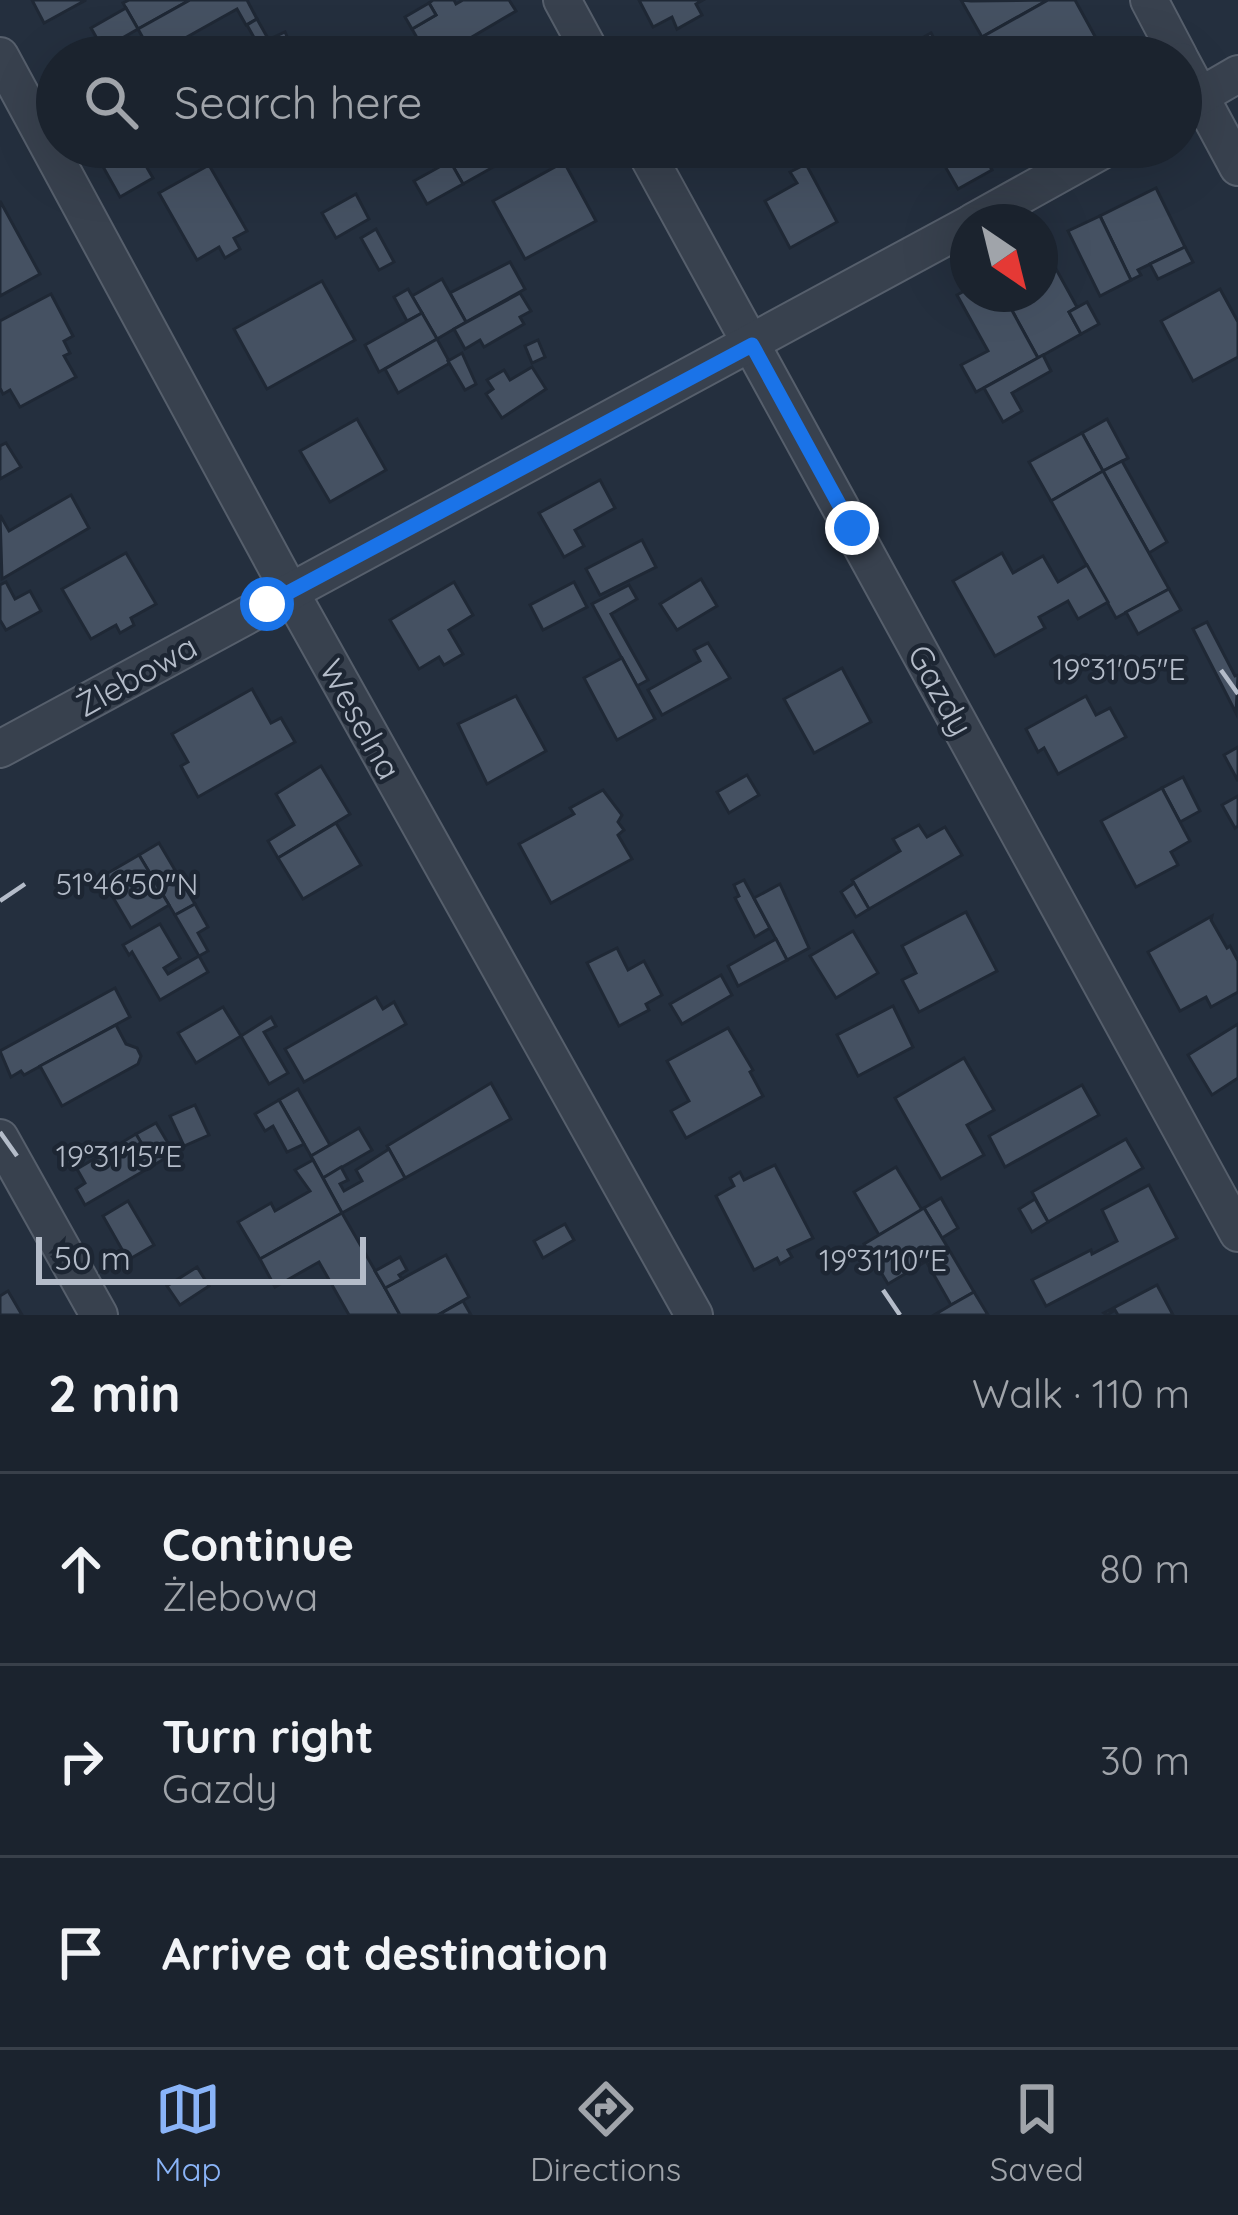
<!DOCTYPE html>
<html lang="en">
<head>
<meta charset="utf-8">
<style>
  body { margin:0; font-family:Quicksand,sans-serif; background:#282f3a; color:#f1f3f6 }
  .compass { position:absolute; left:950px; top:204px; width:108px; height:108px; border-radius:50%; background:#1b232e; box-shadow:0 12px 48px #0002; rotate:145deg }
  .scale { position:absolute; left:36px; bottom:30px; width:330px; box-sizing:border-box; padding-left:12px; border:6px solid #b4bcc9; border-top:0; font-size:33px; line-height:42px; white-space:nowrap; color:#b4bcc9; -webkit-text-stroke:9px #1d2633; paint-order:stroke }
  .stop { position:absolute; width:36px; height:36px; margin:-27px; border:9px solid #1a73e8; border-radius:50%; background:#fff }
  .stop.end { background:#1a73e8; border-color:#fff; box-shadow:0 3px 12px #0008 }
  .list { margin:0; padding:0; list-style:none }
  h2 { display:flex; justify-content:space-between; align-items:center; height:156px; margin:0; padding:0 48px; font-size:51px }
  h2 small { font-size:39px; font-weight:400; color:#a0a4aa }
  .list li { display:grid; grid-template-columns:78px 1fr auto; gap:36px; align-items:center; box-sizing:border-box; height:192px; padding:0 48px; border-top:3px solid #39404a }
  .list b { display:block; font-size:45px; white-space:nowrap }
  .list p { margin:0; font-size:39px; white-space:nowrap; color:#a0a4aa }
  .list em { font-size:39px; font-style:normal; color:#a0a4aa }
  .icon { flex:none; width:66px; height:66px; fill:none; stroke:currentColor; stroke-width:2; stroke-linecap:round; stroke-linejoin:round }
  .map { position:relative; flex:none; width:1238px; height:1315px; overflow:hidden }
  .search { position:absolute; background:#1b232e; box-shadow:0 12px 48px #0002; left:36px; right:36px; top:36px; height:132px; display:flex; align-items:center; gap:30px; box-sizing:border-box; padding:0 42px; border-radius:66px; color:#a0a4aa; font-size:45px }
  .sheet { height:732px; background:#1b232e }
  nav { display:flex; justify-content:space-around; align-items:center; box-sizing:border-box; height:168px; border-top:3px solid #39404a; background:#1b232e; font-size:33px; color:#a0a4aa }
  nav a { display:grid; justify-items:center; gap:6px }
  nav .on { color:#8ab4f8 }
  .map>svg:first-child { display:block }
  .building { fill:#455162; stroke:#1f2835; stroke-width:3 }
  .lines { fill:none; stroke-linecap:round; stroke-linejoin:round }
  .minor-casing { stroke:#565f6c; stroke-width:40 }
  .minor { stroke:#38414e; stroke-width:36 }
  .route { stroke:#1a73e8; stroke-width:15 }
  .ticks { fill:none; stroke:#b4bcc9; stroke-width:4.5 }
  .labels { text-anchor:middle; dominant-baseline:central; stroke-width:9; stroke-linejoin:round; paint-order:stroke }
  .street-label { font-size:33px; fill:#b4bcc9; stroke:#1d2633 }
  .ticks-label { font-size:30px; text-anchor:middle; fill:#b4bcc9; stroke:#1d2633; stroke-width:9; stroke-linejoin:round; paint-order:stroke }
</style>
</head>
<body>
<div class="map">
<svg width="1238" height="1315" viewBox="0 0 1238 1315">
  <rect width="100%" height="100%" fill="#242f3e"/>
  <g class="building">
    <path d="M32,0H86L44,23Z"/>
    <path d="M129,0H190L138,29L123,3Z"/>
    <path d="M190,0H247L257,19L246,25L237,9L153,56L138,29Z"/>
    <path d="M433,0H454L456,4L463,0H509L516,11L438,57H428L412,29L436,15L429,3Z"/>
    <path d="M639,0H703L696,4L702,15L677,29L672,17L653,27Z"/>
    <path d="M961,0L971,1L1048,0L982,37Z"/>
    <path d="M1048,0H1075L1097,40L1068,57H994L982,37Z"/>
    <path d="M429,3L436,15L412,29L405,17Z"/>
    <path d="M126,8L138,29L103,49L91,28Z"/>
    <path d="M257,19L275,51L265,57L247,25Z"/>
    <path d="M285,32L296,57H280L272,38Z"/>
    <path d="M931,33L944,57H888Z"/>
    <path d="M982,37L994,57H948Z"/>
    <path d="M92,147H135L153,178L120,197Z"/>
    <path d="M446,147H529L463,184L443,149Z"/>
    <path d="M934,147H979L992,170L958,189Z"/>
    <path d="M450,161L463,184L427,204L414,181Z"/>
    <path d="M564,162L596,221L525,259L493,201Z"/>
    <path d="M806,164L837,222L790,248L765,201L797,183L790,172Z"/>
    <path d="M209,165L247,231L234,238L240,249L225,258L219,247L197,260L159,193Z"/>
    <path d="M1156,188L1185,247L1138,270L1141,275L1131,280L1100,216Z"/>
    <path d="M356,194L369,219L336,238L322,213Z"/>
    <path d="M0,201L40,274L0,296Z"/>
    <path d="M1100,216L1131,280L1100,296L1068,231Z"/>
    <path d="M376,229L394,262L379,270L361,238Z"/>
    <path d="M1040,240L1077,307L1069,312L1081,334L1038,358L1003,294H1040Z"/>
    <path d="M1185,247L1193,262L1158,279L1150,264Z"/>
    <path d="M510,262L525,289L466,322L450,293Z"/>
    <path d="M442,279L466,322L437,339L412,296Z"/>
    <path d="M322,281L355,340L267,389L234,329Z"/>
    <path d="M408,289L422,313L407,321L394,297Z"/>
    <path d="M968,289V294H1003L1038,358L976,392L961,365L988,351L957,295Z"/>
    <path d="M1220,289L1238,322V357L1193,381L1161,321Z"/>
    <path d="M520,293L531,311L520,317L524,324L484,347L480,340L465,349L454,329Z"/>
    <path d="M51,294L73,336L64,341L70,353L64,356L76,377L20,407L10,390L3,394L0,388V321Z"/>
    <path d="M1087,302L1099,324L1081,334L1069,312Z"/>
    <path d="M422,313L437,339L379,372L365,345Z"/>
    <path d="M437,339L450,363L398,393L385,369Z"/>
    <path d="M538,340L545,357L532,363L525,346Z"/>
    <path d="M462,353L476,384L465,390L448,361Z"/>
    <path d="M1043,355L1051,371L1012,393L1022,411L1003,422L984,388Z"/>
    <path d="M532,367L546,389L502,418L486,394L493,389L487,380L504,370L510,380Z"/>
    <path d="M357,419L386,470L330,502L300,451Z"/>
    <path d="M1107,419L1128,458L1103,471L1082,433Z"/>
    <path d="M1082,433L1103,471L1051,501L1029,462Z"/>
    <path d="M6,443L21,467L0,479V446Z"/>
    <path d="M1122,461L1167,542L1149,553L1103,471Z"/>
    <path d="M1103,471L1169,589L1116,618L1051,501Z"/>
    <path d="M600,480L615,508L575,530L584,546L564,557L539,513Z"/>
    <path d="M71,495L89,528L2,579L0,515L9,531Z"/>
    <path d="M642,540L656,567L600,595L586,569Z"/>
    <path d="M126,553L156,604L131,618L134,625L120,633L116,625L91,639L62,589Z"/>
    <path d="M1002,553L1013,573L1043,556L1058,582L1087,565L1108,602L1078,619L1068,601L1039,617L1045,628L995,656L953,581Z"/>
    <path d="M701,579L717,606L677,630L660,604Z"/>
    <path d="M6,582L15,599L30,591L41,611L6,630L0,620V585Z"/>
    <path d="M454,582L473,615L449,630L463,654L444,665L439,657L419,669L390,620Z"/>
    <path d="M574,582L587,607L543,630L530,605Z"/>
    <path d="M629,585L637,599L611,614L648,680L637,686L592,604Z"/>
    <path d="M1169,589L1181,610L1138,634L1126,612Z"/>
    <path d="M1207,622L1235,676L1238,675L1236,713L1193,629Z"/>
    <path d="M708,643L730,678L662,715L648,690L700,661L694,650Z"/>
    <path d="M622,658L655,719L617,740L584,678Z"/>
    <path d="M842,668L871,722L814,753L784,699Z"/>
    <path d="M252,689L271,723L281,718L295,742L198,797L181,766L188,762L172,734Z"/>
    <path d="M516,696L546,751L487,784L458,724Z"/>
    <path d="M1086,696L1096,715L1110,708L1126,737L1058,774L1044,748L1038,752L1026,729Z"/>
    <path d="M1238,747V781L1224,755Z"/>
    <path d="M321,766L350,814L278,858L268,841L294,825L276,794Z"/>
    <path d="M747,775L759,795L729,813L717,792Z"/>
    <path d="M1183,777L1200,811L1180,822L1162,788Z"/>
    <path d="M1162,788L1190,841L1171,852L1178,865L1136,887L1101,821Z"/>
    <path d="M603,790L622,815L618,822L624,830L618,835L632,859L551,903L519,844L574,814L570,808Z"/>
    <path d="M1238,796V826L1235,828L1222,805Z"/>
    <path d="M336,823L361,865L303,899L278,858Z"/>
    <path d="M919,825L927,837L945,827L962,855L869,909L852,880L900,851L893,839Z"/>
    <path d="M159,843L195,904L175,915L139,855Z"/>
    <path d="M139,855L169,905L131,928L101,877Z"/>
    <path d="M744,880L770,928L755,937L735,898L739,896L734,885Z"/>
    <path d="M854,883L869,909L856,917L841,892Z"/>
    <path d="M780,884L809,948L787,960L754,898Z"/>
    <path d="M195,904L208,927L198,933L208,951L199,956L175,915Z"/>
    <path d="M966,912L997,971L919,1012L902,980L916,973L902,946Z"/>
    <path d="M1212,916L1211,920L1227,948L1230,946L1238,961V992L1211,1007L1206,997L1180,1011L1148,952Z"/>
    <path d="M160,924L180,958L164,968L168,974L199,956L208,972L160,1000L132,952L129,955L123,945Z"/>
    <path d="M853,931L878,973L836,998L810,956Z"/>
    <path d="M776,939L787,960L738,986L728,966Z"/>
    <path d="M617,948L628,970L644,961L662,995L646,1004L649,1010L619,1026L587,963Z"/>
    <path d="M721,975L732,995L682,1024L670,1004Z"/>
    <path d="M115,988L130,1017L24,1075L21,1071L11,1077L0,1051Z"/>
    <path d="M376,997L383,1009L394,1002L406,1024L304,1082L285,1049Z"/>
    <path d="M893,1006L913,1047L858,1076L837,1035Z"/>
    <path d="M223,1007L241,1036L196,1063L178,1033Z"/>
    <path d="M271,1017L276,1026L264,1032L288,1073L269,1084L241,1036Z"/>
    <path d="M1238,1024V1078L1212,1095L1188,1055Z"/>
    <path d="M116,1025L126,1044L137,1048L141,1056L138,1064L62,1106L40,1066Z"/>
    <path d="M728,1028L753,1070L750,1072L763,1096L686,1138L671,1111L689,1101L667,1061Z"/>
    <path d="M964,1058L994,1110L967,1125L984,1155L941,1179L895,1098Z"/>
    <path d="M491,1083L511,1119L405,1178L387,1146Z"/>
    <path d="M1082,1085L1099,1115L1005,1167L989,1136Z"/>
    <path d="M298,1089L330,1145L311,1156L279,1100Z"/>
    <path d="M279,1100L304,1144L287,1152L273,1126L265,1131L255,1114Z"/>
    <path d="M195,1105L209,1135L184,1146L170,1116Z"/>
    <path d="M156,1123L174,1153L154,1165L136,1134Z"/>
    <path d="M359,1128L372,1150L323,1178L311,1156Z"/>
    <path d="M136,1134L154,1165L85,1205L76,1189L85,1183L77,1169Z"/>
    <path d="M1126,1139L1143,1168L1048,1222L1032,1192Z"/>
    <path d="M389,1149L405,1178L342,1213L323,1178L341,1167L348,1180L340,1184L344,1191L362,1181L356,1170Z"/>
    <path d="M313,1160L342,1213L260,1259L238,1222L271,1203L275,1211L310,1191L295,1170Z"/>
    <path d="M775,1165L813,1238L788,1250L792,1257L780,1264L777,1258L754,1270L716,1196L734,1186L730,1178L740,1172L744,1180Z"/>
    <path d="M896,1167L922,1210L879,1235L854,1192Z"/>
    <path d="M1149,1185L1177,1238L1046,1306L1032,1280L1091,1250L1092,1254L1117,1241L1102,1210Z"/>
    <path d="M941,1198L958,1228L942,1238L924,1208Z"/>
    <path d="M1035,1199L1048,1222L1032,1232L1019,1209Z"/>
    <path d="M128,1201L154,1245L128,1260L103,1216Z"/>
    <path d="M924,1208L948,1248L888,1284L864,1244Z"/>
    <path d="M342,1213L385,1288L400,1315H349L319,1262L275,1287L260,1259Z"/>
    <path d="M565,1224L574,1240L543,1258L534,1241Z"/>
    <path d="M948,1248L974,1292L951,1305L926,1261Z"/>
    <path d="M446,1255L469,1297L438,1315H400L385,1288Z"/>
    <path d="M400,1257L407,1270L399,1275L402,1279L385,1288L375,1271Z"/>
    <path d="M197,1267L209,1286L180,1305L167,1286Z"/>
    <path d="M1157,1285L1173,1315H1118L1115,1310L1107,1315L1104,1313Z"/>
    <path d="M8,1291L22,1315H0V1296Z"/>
    <path d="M974,1292L988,1315H934L951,1305Z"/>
    <path d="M463,1301L471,1315H438Z"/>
  </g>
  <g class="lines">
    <g class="minor-casing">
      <g id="minor">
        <path d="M562,0L593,57"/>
        <path d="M1149,0L1179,57"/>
        <path d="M0,56L289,590L694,1315"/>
        <path d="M1181,61L1238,167"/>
        <path d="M1181,107L1238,74"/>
        <path d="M643,147L1238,1233"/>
        <path d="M973,222L1108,147"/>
        <path d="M0,749L968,225"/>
        <path d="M0,1138L99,1315"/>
      </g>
    </g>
    <use href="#minor" class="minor"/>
  </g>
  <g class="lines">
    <path class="route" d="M267,604L752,345L852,528"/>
  </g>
  <path class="ticks" d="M1221,670L1238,694M0,901L25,884M0,1132L17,1156M883,1290L900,1315"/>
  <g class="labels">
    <g class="street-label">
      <text transform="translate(136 675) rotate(-29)">Żlebowa</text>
      <text transform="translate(941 690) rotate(61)">Gazdy</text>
      <text transform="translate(361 719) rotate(61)">Weselna</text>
    </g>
  </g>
  <g class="ticks-label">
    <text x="1119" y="680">19°31'05"E</text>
    <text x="127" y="895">51°46'50"N</text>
    <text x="119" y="1167">19°31'15"E</text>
    <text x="883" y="1271">19°31'10"E</text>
  </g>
</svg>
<svg class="compass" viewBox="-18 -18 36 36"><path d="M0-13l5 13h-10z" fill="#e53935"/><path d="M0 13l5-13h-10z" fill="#a0a4aa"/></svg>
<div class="scale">50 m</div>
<div class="stop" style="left:267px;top:604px"></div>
<div class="stop end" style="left:852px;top:528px"></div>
<div class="search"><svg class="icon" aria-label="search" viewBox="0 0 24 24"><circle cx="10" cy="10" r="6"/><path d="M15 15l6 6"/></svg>Search here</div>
</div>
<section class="sheet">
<h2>2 min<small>Walk · 110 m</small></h2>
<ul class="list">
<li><svg class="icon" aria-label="ahead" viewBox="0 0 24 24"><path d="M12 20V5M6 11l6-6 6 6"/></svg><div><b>Continue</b><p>Żlebowa</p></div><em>80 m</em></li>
<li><svg class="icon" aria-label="right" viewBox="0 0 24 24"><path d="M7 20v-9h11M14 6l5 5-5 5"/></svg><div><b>Turn right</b><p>Gazdy</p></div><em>30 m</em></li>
<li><svg class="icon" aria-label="arrive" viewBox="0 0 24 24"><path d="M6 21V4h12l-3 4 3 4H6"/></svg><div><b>Arrive at destination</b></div></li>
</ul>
</section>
<nav>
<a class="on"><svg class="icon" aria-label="map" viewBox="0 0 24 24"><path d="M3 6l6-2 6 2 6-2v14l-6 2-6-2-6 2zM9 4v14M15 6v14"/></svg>Map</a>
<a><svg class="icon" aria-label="directions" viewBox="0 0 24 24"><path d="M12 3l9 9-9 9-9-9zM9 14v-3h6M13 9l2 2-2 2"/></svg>Directions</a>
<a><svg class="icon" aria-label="saved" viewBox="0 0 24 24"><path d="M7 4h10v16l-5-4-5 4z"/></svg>Saved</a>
</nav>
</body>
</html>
